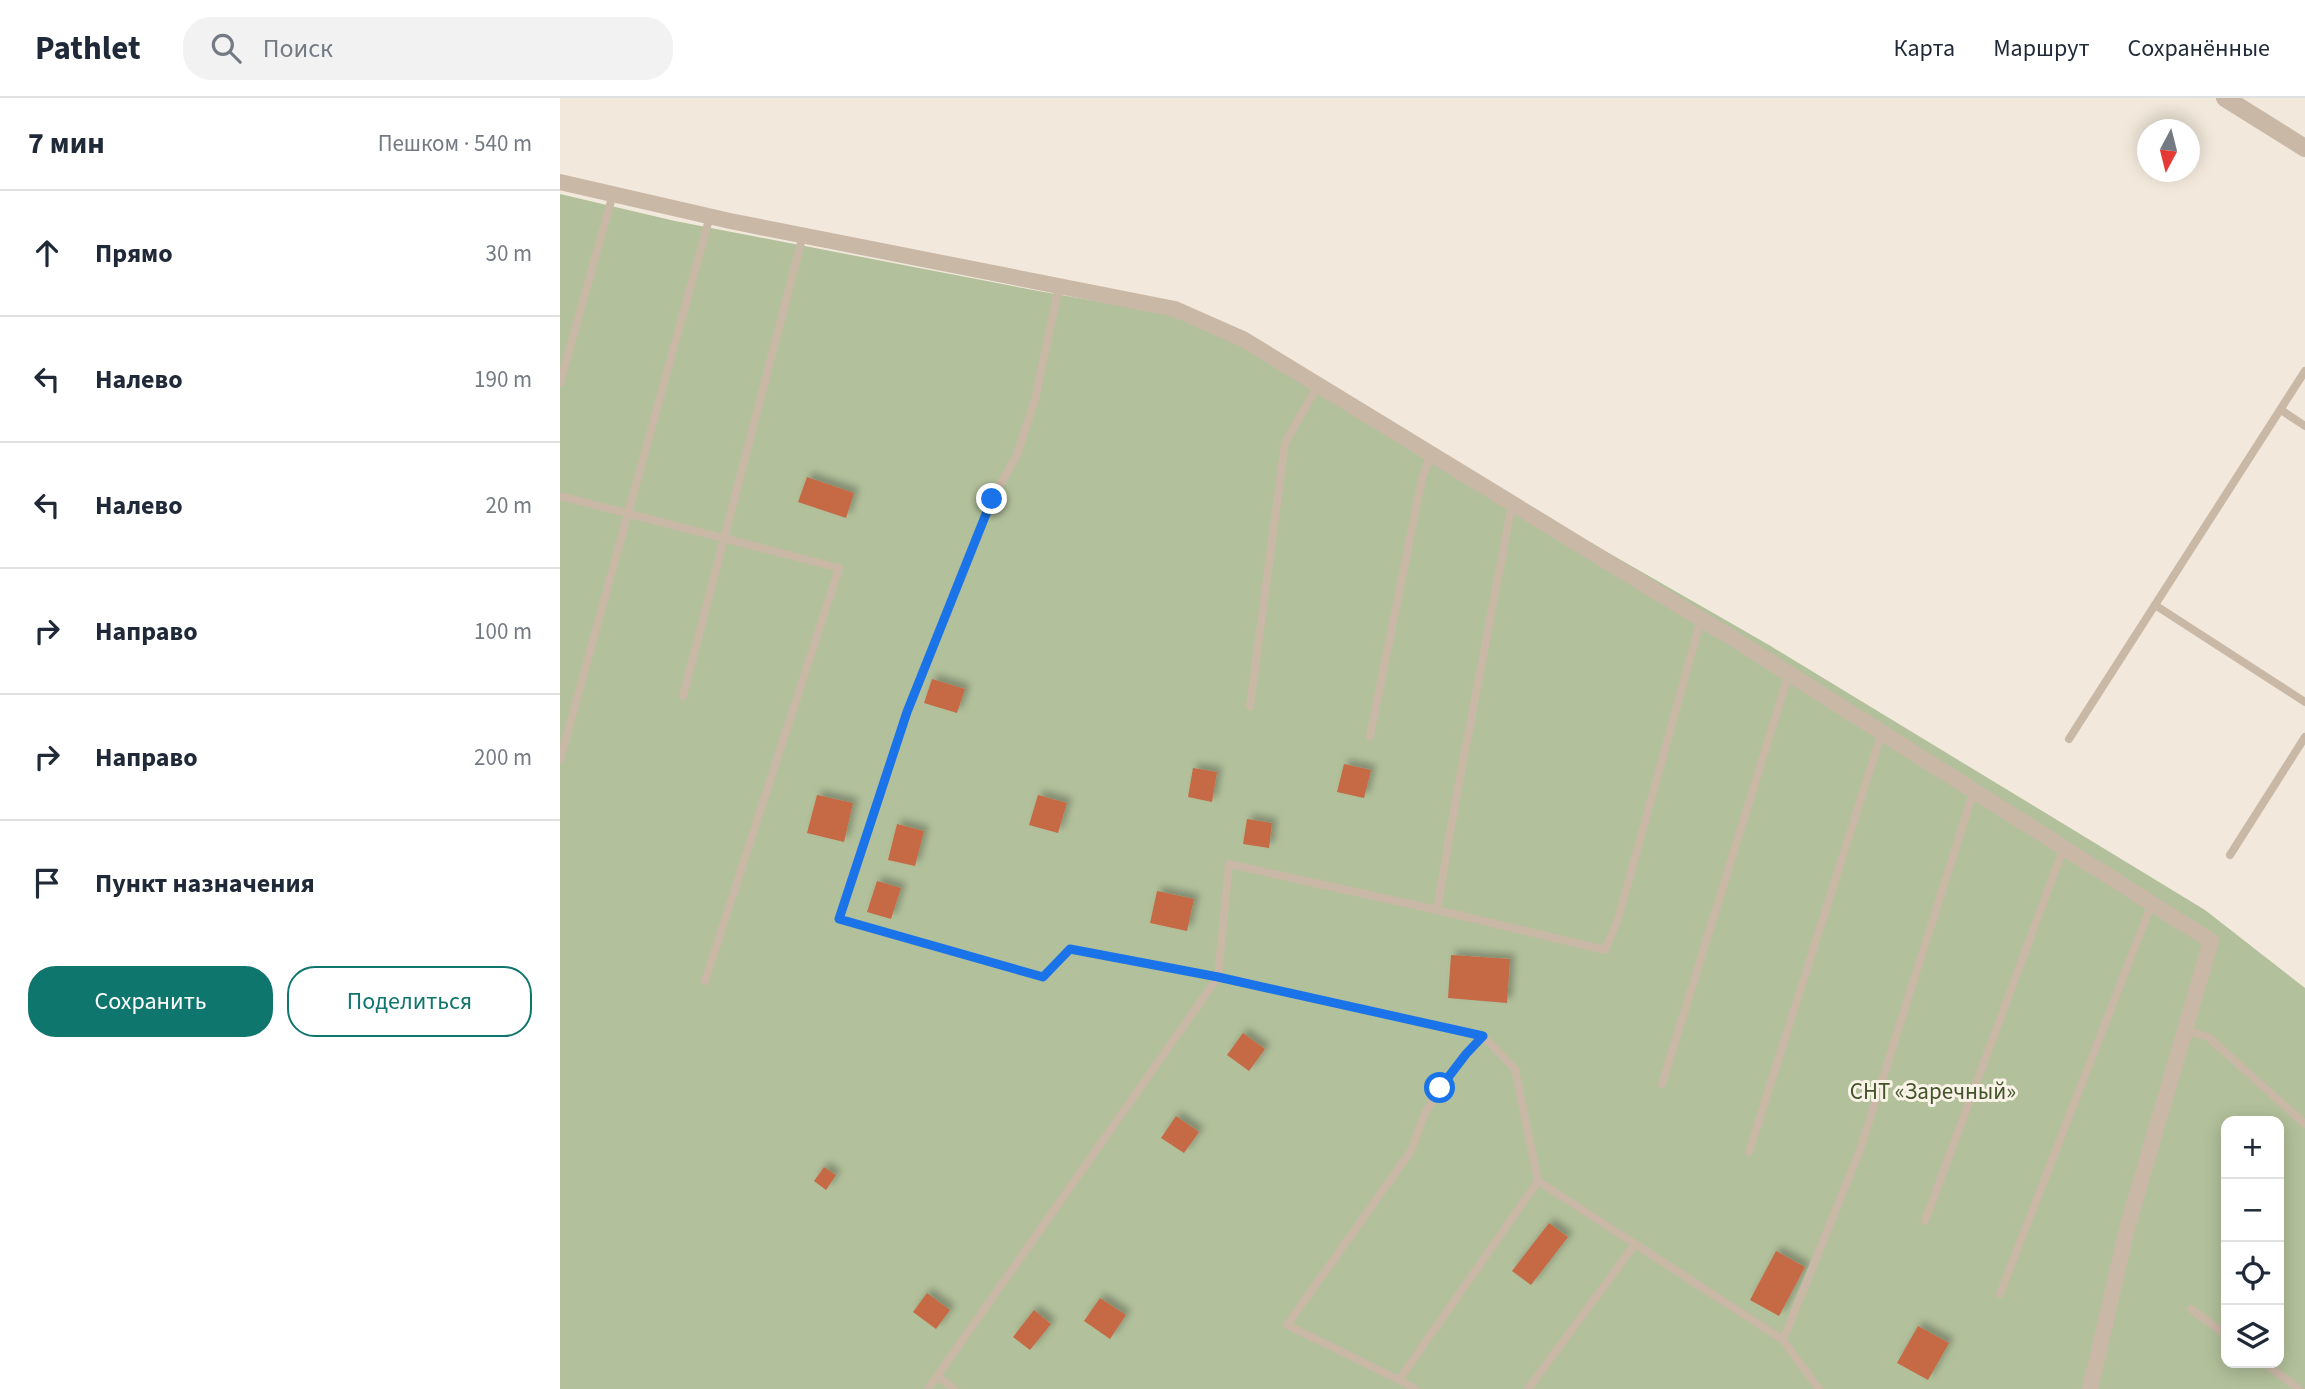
<!DOCTYPE html>
<html lang="ru">
<head>
<meta charset="utf-8">
<style>
  :root { --surface:#fff; --page:#f2f2f3; --text:#1f2937; --muted:#747a83; --line:#e0e1e3; --accent:#0f766e }
  body { margin:0; font-family:"Source Sans 3",sans-serif; background:var(--page); color:var(--text) }
  .controls { position:absolute; right:21px; bottom:21px; display:grid; overflow:hidden; border-radius:14px; box-shadow:0 4px 18px #0003 }
  .controls button { width:63px; height:63px; display:grid; place-items:center; padding:0; border:0; border-bottom:2px solid var(--line); background:var(--surface); color:var(--text); font:35px sans-serif }
  .compass { position:absolute; left:1577px; top:21px; width:63px; height:63px; border-radius:50%; background:var(--surface); box-shadow:0 4px 18px #0003; rotate:187deg }
  .stop { position:absolute; width:21px; height:21px; margin:-16px; border:5px solid #1a73e8; border-radius:50%; background:#fff }
  .stop.end { background:#1a73e8; border-color:#fff; box-shadow:0 2px 7px #0008 }
  .list { margin:0; padding:0; list-style:none }
  h2 { display:flex; justify-content:space-between; align-items:center; height:91px; margin:0; padding:0 28px; font-size:30px }
  h2 small { font-size:23px; font-weight:400; color:var(--muted) }
  .list li { display:grid; grid-template-columns:46px 1fr auto; gap:21px; align-items:center; box-sizing:border-box; height:126px; padding:0 28px; border-top:2px solid var(--line) }
  .list b { display:block; font-size:26px; white-space:nowrap }
  .list em { font-size:23px; font-style:normal; color:var(--muted) }
  .actions { display:flex; gap:14px; padding:21px 28px }
  .actions a { flex:1; padding:16px 0; border:2px solid var(--accent); border-radius:28px; text-align:center; font-size:24px; color:var(--accent) }
  .actions .main { background:var(--accent); color:#fff }
  .icon { flex:none; width:38px; height:38px; fill:none; stroke:currentColor; stroke-width:2; stroke-linecap:round; stroke-linejoin:round }
  .map { position:relative; flex:none; width:1745px; height:1291px; overflow:hidden }
  header { display:flex; align-items:center; gap:42px; box-sizing:border-box; height:98px; padding:0 35px; background:var(--surface); border-bottom:2px solid var(--line) }
  header strong { font-size:33px }
  nav { display:flex; gap:38px; margin-inline-start:auto; font-size:24px }
  .search { width:490px; height:63px; background:var(--page); display:flex; align-items:center; gap:18px; box-sizing:border-box; padding:0 24px; border-radius:28px; color:var(--muted); font-size:26px }
  main { display:flex }
  aside { flex:1; background:var(--surface) }
  .map>svg:first-child { display:block }
</style>
</head>
<body>
<header>
<strong>Pathlet</strong>
<div class="search"><svg class="icon" aria-label="search" viewBox="0 0 24 24"><circle cx="10" cy="10" r="6"/><path d="M15 15l6 6"/></svg>Поиск</div>
<nav><a>Карта</a><a>Маршрут</a><a>Сохранённые</a></nav>
</header>
<main>
<aside>
<h2>7 мин<small>Пешком · 540 m</small></h2>
<ul class="list">
<li><svg class="icon" aria-label="ahead" viewBox="0 0 24 24"><path d="M12 20V5M6 11l6-6 6 6"/></svg><div><b>Прямо</b></div><em>30 m</em></li>
<li><svg class="icon" aria-label="left" viewBox="0 0 24 24"><path d="M17 20v-9H6M10 6l-5 5 5 5"/></svg><div><b>Налево</b></div><em>190 m</em></li>
<li><svg class="icon" aria-label="left" viewBox="0 0 24 24"><path d="M17 20v-9H6M10 6l-5 5 5 5"/></svg><div><b>Налево</b></div><em>20 m</em></li>
<li><svg class="icon" aria-label="right" viewBox="0 0 24 24"><path d="M7 20v-9h11M14 6l5 5-5 5"/></svg><div><b>Направо</b></div><em>100 m</em></li>
<li><svg class="icon" aria-label="right" viewBox="0 0 24 24"><path d="M7 20v-9h11M14 6l5 5-5 5"/></svg><div><b>Направо</b></div><em>200 m</em></li>
<li><svg class="icon" aria-label="arrive" viewBox="0 0 24 24"><path d="M6 21V4h12l-3 4 3 4H6"/></svg><div><b>Пункт назначения</b></div></li>
</ul>
<div class="actions"><a class="main">Сохранить</a><a>Поделиться</a></div>
</aside>
<div class="map">
<svg width="1745" height="1291" viewBox="0 0 1745 1291">
  <defs>
    <filter id="shadow"><feDropShadow dx="5" dy="-5" stdDeviation="3.5" flood-color="#0004"/></filter>
  </defs>
  <rect width="100%" height="100%" fill="#f2e8db"/>
  <path fill="#b2c09b" fill-rule="evenodd" d="M0,96L115,123L473,192L643,222L1209,547L1645,812L1745,890V1291H0ZM1666,1023H1719V1265H1666Z"/>
  <g fill="#c56a45" filter="url(#shadow)">
    <polygon points="247,379 294,395 286,420 238,404"/>
    <polygon points="372,581 405,591 397,615 364,605"/>
    <polygon points="784,666 811,672 804,700 777,694"/>
    <polygon points="633,670 657,674 652,704 628,699"/>
    <polygon points="257,697 293,705 284,744 247,735"/>
    <polygon points="478,697 507,705 498,735 469,727"/>
    <polygon points="687,721 712,725 709,750 683,746"/>
    <polygon points="337,726 364,733 355,768 328,762"/>
    <polygon points="317,783 341,790 331,821 307,814"/>
    <polygon points="597,793 634,801 627,833 590,825"/>
    <polygon points="891,857 950,861 947,905 888,900"/>
    <polygon points="683,935 705,951 689,973 667,957"/>
    <polygon points="616,1018 639,1034 624,1055 601,1040"/>
    <polygon points="264,1069 276,1077 266,1092 254,1083"/>
    <polygon points="989,1125 1008,1139 971,1187 952,1173"/>
    <polygon points="1216,1153 1245,1169 1219,1218 1190,1202"/>
    <polygon points="367,1195 390,1212 376,1231 353,1214"/>
    <polygon points="540,1200 566,1217 550,1241 524,1223"/>
    <polygon points="474,1212 491,1226 470,1252 453,1239"/>
    <polygon points="1358,1228 1389,1245 1368,1282 1337,1265"/>
  </g>
  <g fill="none" stroke-linecap="round" stroke-linejoin="round">
    <g stroke="#cab8a7" stroke-width="8">
      <polyline points="499,188 475,301 457,357 432,401 347,614 279,821 483,879 510,851 658,879 923,938 906,956 880,990 864,1017 851,1053 727,1227 839,1282 978,1083 1223,1242 1259,1291"/>
      <polyline points="0,285 53,96"/>
      <polyline points="1721,312 1745,328"/>
      <polyline points="0,398 279,470 145,883"/>
      <polyline points="1595,507 1745,604"/>
      <polyline points="123,598 243,137"/>
      <polyline points="690,608 725,345 758,287"/>
      <polyline points="810,638 862,381 871,356"/>
      <polyline points="1509,641 1745,273"/>
      <polyline points="0,662 150,118"/>
      <polyline points="1670,757 1745,639"/>
      <polyline points="877,812 1045,852 1058,821 1141,521"/>
      <polyline points="1625,932 1648,939 1745,1026"/>
      <polyline points="923,938 955,971 978,1083"/>
      <polyline points="1102,986 1229,575"/>
      <polyline points="1189,1054 1322,634"/>
      <polyline points="1365,1123 1504,749"/>
      <polyline points="1440,1196 1592,805"/>
      <polyline points="1631,1211 1666,1237"/>
      <polyline points="1223,1242 1300,1052 1414,692"/>
      <polyline points="1704,1265 1739,1291"/>
      <polyline points="377,1278 394,1291"/>
      <polyline points="839,1282 855,1291"/>
      <polyline points="368,1291 658,879 669,766 877,812 895,706 952,406"/>
      <polyline points="968,1291 1075,1146"/>
    </g>
    <polyline stroke="#cab8a7" stroke-width="16" points="0,84 170,123 615,211 683,241 1182,546 1651,843 1568,1127 1530,1291"/>
    <polyline stroke="#cab8a7" stroke-width="18" points="1665,0 1745,50"/>
  </g>
  <g fill="none" stroke-linecap="round" stroke-linejoin="round">
    <polyline stroke="#1a73e8" stroke-width="9" points="432,401 347,614 279,821 483,879 510,851 658,879 923,938 906,956 880,990"/>
  </g>
  <g text-anchor="middle" dominant-baseline="central" stroke-width="6" stroke-linejoin="round" paint-order="stroke">
    <g font-size="23" fill="#43542b" stroke="#f9f2e7">
      <text x="1373" y="993">СНТ «Заречный»</text>
    </g>
  </g>
</svg>
<div class="controls">
<button>+</button>
<button>−</button>
<button><svg class="icon" aria-label="locate" viewBox="0 0 24 24"><circle cx="12" cy="12" r="6"/><path d="M12 2v4M12 18v4M2 12h4M18 12h4"/></svg></button>
<button><svg class="icon" aria-label="layers" viewBox="0 0 24 24"><path d="M12 4l9 5-9 5-9-5zM3 14l9 5 9-5"/></svg></button>
</div>
<svg class="compass" viewBox="-18 -18 36 36"><path d="M0-13l5 13h-10z" fill="#e53935"/><path d="M0 13l5-13h-10z" fill="#747a83"/></svg>
<div class="stop" style="left:880px;top:990px"></div>
<div class="stop end" style="left:432px;top:401px"></div>
</div>
</main>
</body>
</html>
